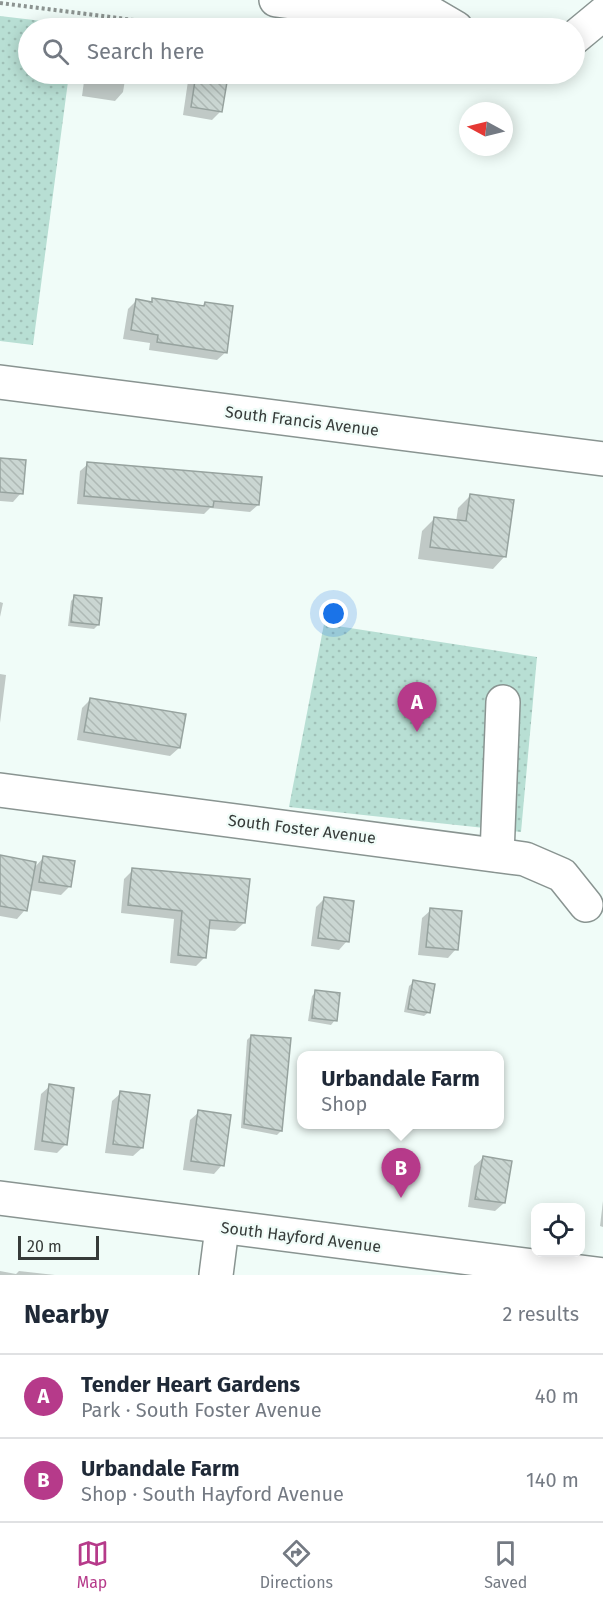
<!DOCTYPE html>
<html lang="en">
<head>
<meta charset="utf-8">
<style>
  :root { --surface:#fff; --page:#f6f6f7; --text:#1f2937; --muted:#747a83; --line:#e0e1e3; --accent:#b63a8a }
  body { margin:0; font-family:"Fira Sans",sans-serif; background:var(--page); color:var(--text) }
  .controls { position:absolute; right:18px; bottom:18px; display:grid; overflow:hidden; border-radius:12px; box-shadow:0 3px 15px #0003 }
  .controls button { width:54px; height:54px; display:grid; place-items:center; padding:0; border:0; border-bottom:2px solid var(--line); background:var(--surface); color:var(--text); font:30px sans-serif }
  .compass { position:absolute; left:459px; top:102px; width:54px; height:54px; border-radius:50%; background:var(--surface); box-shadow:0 3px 15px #0003; rotate:277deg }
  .scale { position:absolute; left:18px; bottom:15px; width:81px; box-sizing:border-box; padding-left:6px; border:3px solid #363b39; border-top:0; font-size:16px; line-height:21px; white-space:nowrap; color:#363b39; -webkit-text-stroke:4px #f0fcf8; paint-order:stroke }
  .you { position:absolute; left:334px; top:614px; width:21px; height:21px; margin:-15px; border:4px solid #fff; border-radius:50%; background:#1a73e8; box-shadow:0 0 0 9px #1a73e833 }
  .badge { display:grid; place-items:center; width:39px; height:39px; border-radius:50%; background:var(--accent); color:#fff; font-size:20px; font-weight:700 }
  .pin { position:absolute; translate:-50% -50px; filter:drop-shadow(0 2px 3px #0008) }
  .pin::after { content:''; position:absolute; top:32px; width:21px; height:18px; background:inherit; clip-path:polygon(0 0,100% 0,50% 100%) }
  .popup { position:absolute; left:297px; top:1051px; width:207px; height:78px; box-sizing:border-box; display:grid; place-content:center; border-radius:12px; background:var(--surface); filter:drop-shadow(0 2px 4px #0005); font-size:20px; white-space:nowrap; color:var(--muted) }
  .popup b { font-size:22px; color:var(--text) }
  .popup::after { content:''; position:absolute; left:50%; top:100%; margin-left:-12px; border:12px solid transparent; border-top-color:var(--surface) }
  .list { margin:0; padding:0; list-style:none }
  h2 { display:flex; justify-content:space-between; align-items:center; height:78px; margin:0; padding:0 24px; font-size:26px }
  h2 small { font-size:20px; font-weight:400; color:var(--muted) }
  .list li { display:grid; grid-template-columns:39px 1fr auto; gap:18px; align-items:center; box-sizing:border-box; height:84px; padding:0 24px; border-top:2px solid var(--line) }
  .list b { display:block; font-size:22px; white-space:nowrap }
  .list p { margin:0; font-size:20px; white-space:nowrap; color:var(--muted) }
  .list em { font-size:20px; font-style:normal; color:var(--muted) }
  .icon { flex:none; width:33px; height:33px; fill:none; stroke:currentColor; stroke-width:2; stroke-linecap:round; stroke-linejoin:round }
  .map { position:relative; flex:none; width:603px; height:1275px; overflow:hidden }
  .search { position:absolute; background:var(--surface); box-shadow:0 3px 15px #0003; left:18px; right:18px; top:18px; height:66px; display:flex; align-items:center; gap:15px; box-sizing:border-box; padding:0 21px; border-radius:33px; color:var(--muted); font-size:22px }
  .sheet { height:246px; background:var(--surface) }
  nav { display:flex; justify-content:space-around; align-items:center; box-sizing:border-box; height:84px; border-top:2px solid var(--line); background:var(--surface); font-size:16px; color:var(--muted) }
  nav a { display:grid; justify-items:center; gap:3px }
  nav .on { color:var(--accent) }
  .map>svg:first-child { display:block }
</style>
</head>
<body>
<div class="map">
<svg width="603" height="1275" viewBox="0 0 603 1275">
  <defs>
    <pattern id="garden-dots" width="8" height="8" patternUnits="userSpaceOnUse" patternTransform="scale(1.5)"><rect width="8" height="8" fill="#b8dfd4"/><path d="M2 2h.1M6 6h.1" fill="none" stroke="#9fc0b7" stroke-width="1.8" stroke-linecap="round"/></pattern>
    <pattern id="building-back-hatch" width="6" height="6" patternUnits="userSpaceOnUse" patternTransform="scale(1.5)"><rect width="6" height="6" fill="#cad6d2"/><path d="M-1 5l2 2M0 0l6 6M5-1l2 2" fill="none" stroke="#aeb9b5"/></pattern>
  </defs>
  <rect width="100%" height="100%" fill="#f0fcf8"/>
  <g fill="url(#garden-dots)">
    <polygon points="0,16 76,25 76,28 28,28 28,74 69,74 33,345 0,341"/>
    <polygon points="324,624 537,657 521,832 289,807"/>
  </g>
  <g fill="#0003">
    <polygon points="85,74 126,74 123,92 115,101 82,96"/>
    <polygon points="196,74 226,77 221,111 212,120 183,115 188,81"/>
    <polygon points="153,300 202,307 205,304 226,352 217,360 149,350 150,343 123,339 128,309 136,301 150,303"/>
    <polygon points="0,459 21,493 13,502 0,501"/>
    <polygon points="88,464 258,505 250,512 210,508 204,514 77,504 80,471"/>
    <polygon points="470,496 505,556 493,569 418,559 422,531 434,519 456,522 458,508"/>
    <polygon points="75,597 98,625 94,629 68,626 71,601"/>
    <polygon points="0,602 3,603 0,617"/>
    <polygon points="0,674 6,675 0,723"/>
    <polygon points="90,700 179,748 170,756 77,740 82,708"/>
    <polygon points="0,855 34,868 44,857 69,887 61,895 29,890 25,910 17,919 0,916"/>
    <polygon points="133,870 244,923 235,931 208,929 205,957 196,966 170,963 174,919 121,913 124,879"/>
    <polygon points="324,899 347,941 339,950 311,946 316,907"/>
    <polygon points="431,910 456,949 448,958 418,955 422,918"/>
    <polygon points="414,982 429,1012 424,1016 404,1012 409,986"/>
    <polygon points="316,992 335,1020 331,1025 308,1021 312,996"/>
    <polygon points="251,1036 281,1131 277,1135 241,1128 247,1040"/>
    <polygon points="50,1086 66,1144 57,1153 34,1150 41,1094"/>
    <polygon points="121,1093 142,1148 133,1156 105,1153 112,1101"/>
    <polygon points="199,1112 222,1165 214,1174 183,1170 190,1120"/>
    <polygon points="483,1158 504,1203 495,1211 468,1207 474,1166"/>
    <polygon points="603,1201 603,1227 600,1226"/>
    <polygon points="0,1271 16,1274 19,1271 55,1275 0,1275"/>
  </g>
  <g fill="url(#building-back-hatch)" stroke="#97a39f" stroke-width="1.5">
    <polygon points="196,74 228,76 222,112 191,107"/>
    <polygon points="152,298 204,306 205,302 233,306 227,353 157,342 158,335 131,330 136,299 152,302"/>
    <polygon points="0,458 26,460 23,494 0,492"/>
    <polygon points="87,462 262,477 259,505 214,501 213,507 84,496"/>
    <polygon points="470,494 514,500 506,557 430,547 434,517 466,521"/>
    <polygon points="74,595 102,598 99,625 71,622"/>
    <polygon points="90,698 186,714 180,748 84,732"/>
    <polygon points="0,855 36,862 27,911 0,906"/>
    <polygon points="43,856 75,861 71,887 39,882"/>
    <polygon points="132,868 250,879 245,923 210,920 206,958 178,955 182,911 128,905"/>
    <polygon points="324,897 354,901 349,942 318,938"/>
    <polygon points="430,908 462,911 458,950 426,947"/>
    <polygon points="413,980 435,984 430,1013 408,1009"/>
    <polygon points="315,990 340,993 337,1021 312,1018"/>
    <polygon points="251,1035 291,1038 282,1131 244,1124"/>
    <polygon points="49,1084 74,1088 67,1145 42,1141"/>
    <polygon points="120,1091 150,1095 143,1148 113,1144"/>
    <polygon points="198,1110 231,1115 224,1166 191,1161"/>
    <polygon points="483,1156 512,1161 505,1203 475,1199"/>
  </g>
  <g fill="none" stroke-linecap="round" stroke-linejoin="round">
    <defs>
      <g id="minor">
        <polyline points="276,0 346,9 361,3"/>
        <polyline points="361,3 432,14 456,28"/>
        <polyline points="574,38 603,14"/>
        <polyline points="0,382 603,459"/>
        <polyline points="0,790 525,859 562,875 586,905"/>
        <polyline points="497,855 503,702"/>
        <polyline points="0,1198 603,1275"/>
        <polyline points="216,1275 222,1228"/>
      </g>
    </defs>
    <use href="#minor" stroke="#899491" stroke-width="36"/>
    <polyline stroke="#8c9491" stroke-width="4" stroke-dasharray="3 3" stroke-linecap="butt" points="0,3 197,28"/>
    <use href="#minor" stroke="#fff" stroke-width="33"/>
  </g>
  <g text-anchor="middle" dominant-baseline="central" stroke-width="4.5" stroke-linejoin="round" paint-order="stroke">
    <g font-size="16" fill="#363b39" stroke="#f0fcf8">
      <text transform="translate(302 421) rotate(7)">South Francis Avenue</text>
      <text transform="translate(302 829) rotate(7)">South Foster Avenue</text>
      <text transform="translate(301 1237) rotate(7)">South Hayford Avenue</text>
    </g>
  </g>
</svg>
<div class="controls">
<button><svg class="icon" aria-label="locate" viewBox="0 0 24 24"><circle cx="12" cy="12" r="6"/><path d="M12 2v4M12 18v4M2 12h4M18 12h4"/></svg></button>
</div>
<svg class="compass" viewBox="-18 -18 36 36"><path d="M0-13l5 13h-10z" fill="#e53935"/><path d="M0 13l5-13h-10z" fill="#747a83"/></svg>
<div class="scale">20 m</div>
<div class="you"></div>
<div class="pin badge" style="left:417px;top:732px">A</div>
<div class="pin badge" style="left:401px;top:1198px">B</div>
<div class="popup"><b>Urbandale Farm</b>Shop</div>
<div class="search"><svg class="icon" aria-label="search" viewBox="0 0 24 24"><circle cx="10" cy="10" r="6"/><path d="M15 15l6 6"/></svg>Search here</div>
</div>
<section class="sheet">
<h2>Nearby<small>2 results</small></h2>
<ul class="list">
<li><span class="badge">A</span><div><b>Tender Heart Gardens</b><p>Park · South Foster Avenue</p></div><em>40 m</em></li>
<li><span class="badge">B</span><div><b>Urbandale Farm</b><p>Shop · South Hayford Avenue</p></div><em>140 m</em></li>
</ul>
</section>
<nav>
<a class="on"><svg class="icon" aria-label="map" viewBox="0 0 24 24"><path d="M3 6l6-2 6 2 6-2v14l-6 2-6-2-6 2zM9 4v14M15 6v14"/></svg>Map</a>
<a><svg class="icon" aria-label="directions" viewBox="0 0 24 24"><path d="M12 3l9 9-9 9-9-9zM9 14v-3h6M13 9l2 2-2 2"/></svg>Directions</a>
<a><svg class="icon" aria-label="saved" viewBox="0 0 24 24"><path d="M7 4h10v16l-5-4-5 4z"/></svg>Saved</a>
</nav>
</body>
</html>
